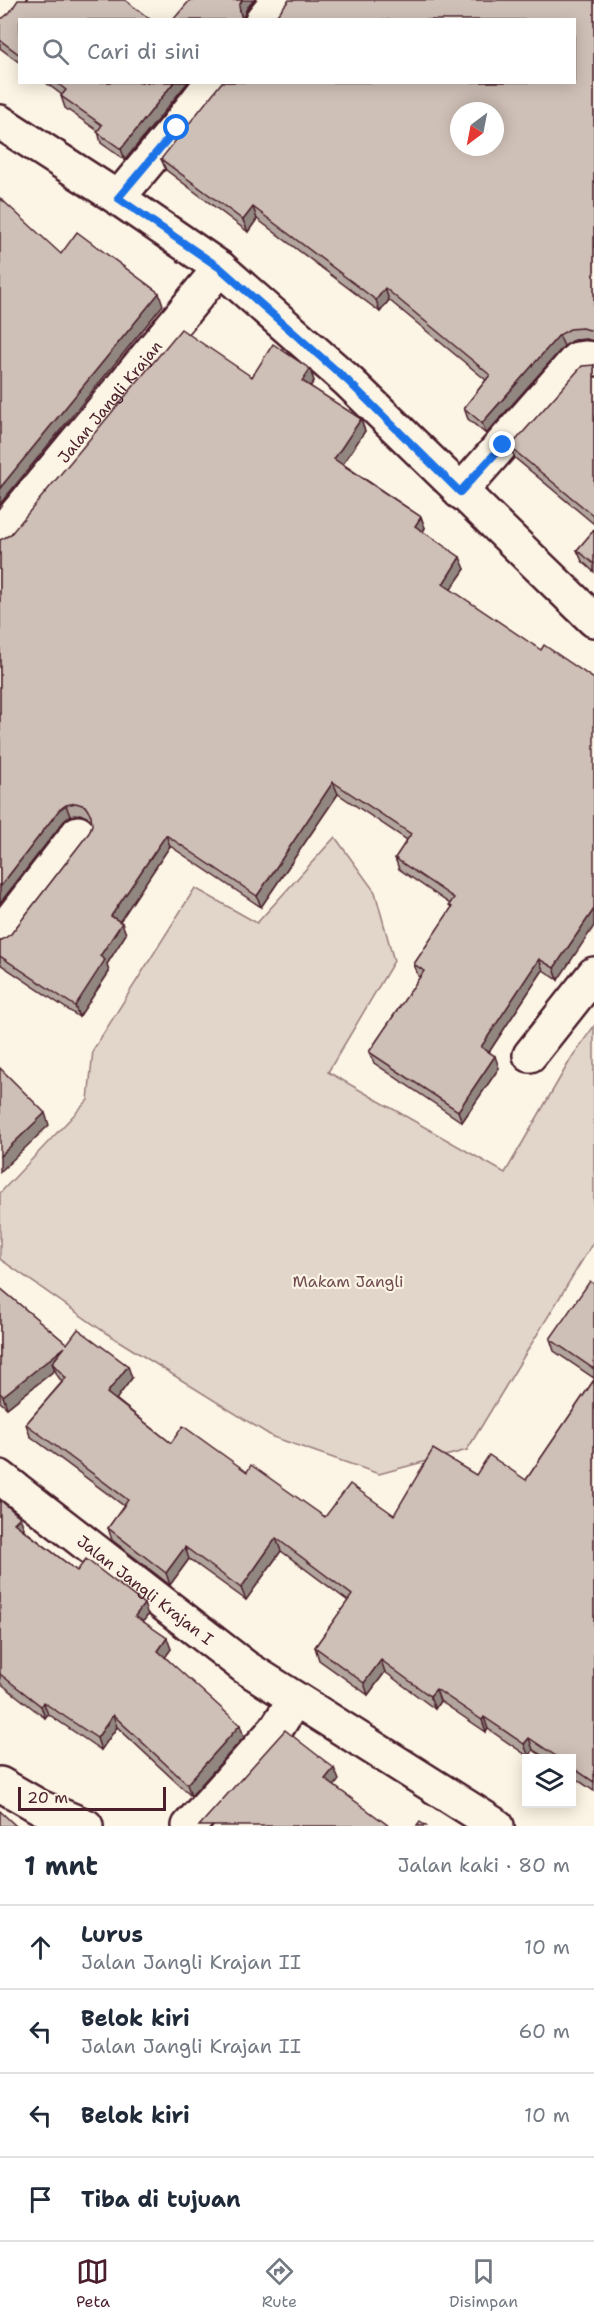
<!DOCTYPE html>
<html lang="id">
<head>
<meta charset="utf-8">
<style>
  :root { --surface:#fff; --page:#f2f2f3; --text:#1f2937; --muted:#747a83; --line:#e0e1e3; --accent:#4a1f2b }
  body { margin:0; font-family:"Shantell Sans",sans-serif; background:var(--page); color:var(--text) }
  .controls { position:absolute; right:18px; bottom:18px; display:grid; overflow:hidden; border-radius:0px; box-shadow:0 3px 15px #0003 }
  .controls button { width:54px; height:54px; display:grid; place-items:center; padding:0; border:0; border-bottom:2px solid var(--line); background:var(--surface); color:var(--text); font:30px sans-serif }
  .compass { position:absolute; left:450px; top:102px; width:54px; height:54px; border-radius:50%; background:var(--surface); box-shadow:0 3px 15px #0003; rotate:212deg }
  .scale { position:absolute; left:18px; bottom:15px; width:148px; box-sizing:border-box; padding-left:6px; border:3px solid #4a1f2b; border-top:0; font-size:16px; line-height:21px; white-space:nowrap; color:#4a1f2b; -webkit-text-stroke:4px #fcf5e5; paint-order:stroke }
  .stop { position:absolute; width:18px; height:18px; margin:-14px; border:4px solid #1a73e8; border-radius:50%; background:#fff }
  .stop.end { background:#1a73e8; border-color:#fff; box-shadow:0 2px 6px #0008 }
  .list { margin:0; padding:0; list-style:none }
  h2 { display:flex; justify-content:space-between; align-items:center; height:78px; margin:0; padding:0 24px; font-size:26px }
  h2 small { font-size:20px; font-weight:400; color:var(--muted) }
  .list li { display:grid; grid-template-columns:39px 1fr auto; gap:18px; align-items:center; box-sizing:border-box; height:84px; padding:0 24px; border-top:2px solid var(--line) }
  .list b { display:block; font-size:22px; white-space:nowrap }
  .list p { margin:0; font-size:20px; white-space:nowrap; color:var(--muted) }
  .list em { font-size:20px; font-style:normal; color:var(--muted) }
  .icon { flex:none; width:33px; height:33px; fill:none; stroke:currentColor; stroke-width:2; stroke-linecap:round; stroke-linejoin:round }
  .map { position:relative; flex:none; width:594px; height:1826px; overflow:hidden }
  .search { position:absolute; background:var(--surface); box-shadow:0 3px 15px #0003; left:18px; right:18px; top:18px; height:66px; display:flex; align-items:center; gap:15px; box-sizing:border-box; padding:0 21px; border-radius:0px; color:var(--muted); font-size:22px }
  .sheet { height:414px; background:var(--surface) }
  nav { display:flex; justify-content:space-around; align-items:center; box-sizing:border-box; height:84px; border-top:2px solid var(--line); background:var(--surface); font-size:16px; color:var(--muted) }
  nav a { display:grid; justify-items:center; gap:3px }
  nav .on { color:var(--accent) }
  .map>svg:first-child { display:block }
</style>
</head>
<body>
<div class="map">
<svg width="594" height="1826" viewBox="0 0 594 1826">
  <rect width="100%" height="100%" fill="#fcf5e5"/>
  <filter id="ink" filterUnits="userSpaceOnUse"><feTurbulence type="fractalNoise" baseFrequency=".0167" numOctaves="2"/><feDisplacementMap in="SourceGraphic" scale="12" xChannelSelector="R" yChannelSelector="G"/><feConvolveMatrix kernelMatrix="1 2 1 2 8 2 1 2 1" color-interpolation-filters="sRGB"/></filter>
  <g filter="url(#ink)">
    <polygon fill="#e2d5ca" stroke="#967a7a" stroke-width="1.5" points="335,837 375,892 394,961 328,1072 505,1173 572,1057 594,1026 594,1241 467,1450 379,1474 273,1437 106,1333 0,1259 0,1193 88,1100 93,1050 195,888 257,923"/>
    <g fill="none" stroke-linecap="round" stroke-linejoin="round">
      <defs>
        <g id="minor">
          <polyline points="0,12 9,0"/>
          <polyline points="262,20 278,0"/>
          <polyline points="0,122 118,198 220,268 348,381 594,620"/>
          <polyline points="118,198 177,127 212,82"/>
          <polyline points="460,492 577,359 584,358 594,359"/>
          <path id="s1" d="M0,534L220,268"/>
          <polyline points="0,934 78,833"/>
          <polyline points="530,1055 594,974"/>
          <path id="s2" d="M0,1477L245,1667L497,1826"/>
          <polyline points="0,1784 40,1807 86,1826"/>
          <polyline points="189,1826 276,1729 295,1699"/>
        </g>
      </defs>
      <use href="#minor" stroke="#4a1f2b" stroke-width="38"/>
      <use href="#minor" stroke="#fcf5e5" stroke-width="33"/>
    </g>
    <g fill="#b2a59d" stroke="#4a1f2b" stroke-width="1.5">
      <polygon points="594,0 594,341 586,339 574,340 564,346 486,434 468,419 464,408 486,380 389,300 380,312 257,219 248,232 166,170 161,159"/>
      <polygon points="0,18 20,20 20,63 0,48"/>
      <polygon points="45,82 188,82 125,160 101,143 98,131 65,108 61,96 62,95"/>
      <polygon points="594,365 594,524 515,458 510,447"/>
      <polygon points="310,369 314,381 310,386 365,431 343,464 421,517 425,528 423,532 465,569 451,589 558,980 543,970 489,1052 499,1068 462,1122 374,1063 369,1052 420,977 418,976 414,964 451,909 450,904 399,869 395,858 407,840 338,794 261,907 170,846 120,921 126,934 107,964 109,972 79,1017 0,964 0,940 2,940 11,934 89,833 92,825 92,822 89,818 80,814 70,816 64,821 0,903 0,540 2,540 252,377"/>
      <polygon points="594,530 594,572 582,561 577,550"/>
      <polygon points="594,1284 594,1378 554,1351 550,1339"/>
      <polygon points="0,1288 67,1344 132,1378 116,1399 171,1443 247,1472 325,1517 394,1515 476,1475 526,1480 594,1380 594,1791 572,1776 572,1758 546,1758 533,1750 529,1757 488,1729 486,1732 440,1701 435,1709 385,1672 368,1695 319,1660 315,1647 348,1601 281,1551 246,1600 189,1559 170,1585 112,1540 108,1528 124,1506 30,1436 26,1424 62,1382 57,1375 55,1370 7,1408 0,1402"/>
      <polygon points="0,1500 24,1528 23,1529 77,1571 148,1615 143,1621 171,1649 165,1657 244,1737 191,1796 117,1727 101,1750 48,1714 45,1718 0,1683"/>
    </g>
    <g fill="#918680" stroke="#4a1f2b" stroke-width="1.5">
      <polygon points="242,0 254,0 247,8 243,18 244,20 241,16 239,6"/>
      <polygon points="174,82 188,82 125,160 121,149"/>
      <polygon points="253,207 257,219 248,232 243,220"/>
      <polygon points="385,288 389,300 380,312 376,300"/>
      <polygon points="159,293 163,305 0,504 0,488"/>
      <polygon points="559,335 564,346 486,434 482,423"/>
      <polygon points="310,369 314,381 306,392 302,381"/>
      <polygon points="361,419 365,431 339,470 334,459"/>
      <polygon points="421,517 425,528 419,537 415,526"/>
      <polygon points="460,557 465,569 447,595 443,584"/>
      <polygon points="333,782 338,794 261,907 257,896"/>
      <polygon points="66,805 70,816 64,821 0,903 0,887 59,810"/>
      <polygon points="166,835 170,846 116,927 111,916"/>
      <polygon points="594,909 594,926 558,980 554,968"/>
      <polygon points="122,923 126,934 107,964 109,972 79,1017 75,1006 100,956"/>
      <polygon points="539,959 543,970 485,1058 481,1047"/>
      <polygon points="495,1056 499,1068 462,1122 458,1111"/>
      <polygon points="45,1113 49,1125 0,1172 0,1156"/>
      <polygon points="65,1347 52,1363 55,1370 7,1408 3,1396"/>
      <polygon points="128,1366 132,1378 112,1405 107,1393"/>
      <polygon points="20,1517 24,1528 19,1534 14,1523"/>
      <polygon points="276,1538 281,1551 246,1600 241,1588"/>
      <polygon points="185,1547 189,1559 170,1585 166,1573"/>
      <polygon points="144,1604 148,1615 139,1627 135,1616"/>
      <polygon points="167,1638 171,1649 162,1662 158,1651"/>
      <polygon points="381,1660 385,1672 368,1695 364,1683"/>
      <polygon points="436,1689 440,1701 435,1709 430,1696"/>
      <polygon points="43,1702 48,1714 45,1718 41,1706"/>
      <polygon points="113,1715 117,1727 101,1750 97,1738"/>
      <polygon points="484,1717 488,1729 486,1732 482,1720"/>
      <polygon points="240,1725 244,1737 191,1796 187,1784"/>
      <polygon points="529,1738 533,1750 529,1757 524,1744"/>
      <polygon points="334,1768 339,1780 330,1792 325,1779"/>
    </g>
    <g fill="#cfc0b7" stroke="#4a1f2b" stroke-width="1.5" fill-rule="evenodd">
      <polygon points="18,0 125,0 151,20 20,20 20,55 0,40 0,18 3,18 10,12"/>
      <polygon points="190,0 242,0 239,6 241,16 243,20 173,20"/>
      <path d="M289,0H594V331L582,328L570,329L559,335L482,423L464,408L490,375L385,288L376,300L253,207L243,220L161,159L222,82H574V20H273ZM459,111H495V147H459Z"/>
      <polygon points="56,82 174,82 121,149 97,132 102,125 61,96 66,90"/>
      <polygon points="0,198 61,254 77,232 159,293 0,488"/>
      <polygon points="181,329 252,377 273,344 310,369 302,381 361,419 334,459 421,517 415,526 460,557 443,584 541,650 544,645 594,679 594,909 554,968 539,959 481,1047 495,1056 458,1111 369,1052 424,971 414,964 452,907 449,905 454,898 395,858 411,834 333,782 257,896 166,835 111,916 122,923 100,956 105,960 75,1006 0,956 0,940 2,940 11,934 89,833 92,825 91,815 85,806 76,803 66,805 59,810 0,887 0,540 10,535"/>
      <polygon points="594,365 594,516 510,447 582,366"/>
      <polygon points="594,530 594,564 577,550"/>
      <polygon points="0,1068 45,1113 0,1156"/>
      <polygon points="590,1281 594,1284 594,1369 550,1339"/>
      <polygon points="0,1288 67,1344 78,1329 128,1366 107,1393 171,1443 183,1426 247,1472 251,1465 325,1517 350,1484 394,1515 433,1449 476,1475 489,1455 526,1480 594,1380 594,1782 572,1767 572,1758 559,1758 529,1738 524,1744 484,1717 482,1720 436,1689 430,1696 381,1660 364,1683 315,1647 352,1595 276,1538 241,1588 185,1547 166,1573 108,1528 128,1500 26,1424 66,1378 52,1363 65,1347 3,1396 0,1393"/>
      <polygon points="0,1500 20,1517 14,1523 77,1571 86,1559 144,1604 135,1616 167,1638 158,1651 240,1725 187,1784 113,1715 97,1738 43,1702 41,1706 0,1674"/>
      <polygon points="285,1730 334,1768 325,1779 389,1826 199,1826"/>
      <polygon points="0,1811 16,1826 0,1826"/>
      <polygon points="420,1822 426,1826 417,1826"/>
    </g>
  </g>
  <g fill="none" stroke-linecap="round" stroke-linejoin="round" filter="url(#ink)">
    <polyline stroke="#1a73e8" stroke-width="8" points="177,128 118,198 220,268 348,381 460,492 503,445"/>
  </g>
  <g text-anchor="middle" dominant-baseline="central" stroke-width="4.5" stroke-linejoin="round" paint-order="stroke">
    <g font-size="16" fill="#4a1f2b" stroke="#fcf5e5">
      <text stroke="none"><textPath href="#s1" startOffset="172">Jalan Jangli Krajan</textPath></text>
      <text stroke="none"><textPath href="#s2" startOffset="184">Jalan Jangli Krajan I</textPath></text>
    </g>
    <g font-size="16" fill="#704c53" stroke="#fcf5e5">
      <text x="348" y="1281">Makam Jangli</text>
    </g>
  </g>
</svg>
<div class="controls">
<button><svg class="icon" aria-label="layers" viewBox="0 0 24 24"><path d="M12 4l9 5-9 5-9-5zM3 14l9 5 9-5"/></svg></button>
</div>
<svg class="compass" viewBox="-18 -18 36 36"><path d="M0-13l5 13h-10z" fill="#e53935"/><path d="M0 13l5-13h-10z" fill="#747a83"/></svg>
<div class="scale">20 m</div>
<div class="stop" style="left:177px;top:128px"></div>
<div class="stop end" style="left:503px;top:445px"></div>
<div class="search"><svg class="icon" aria-label="search" viewBox="0 0 24 24"><circle cx="10" cy="10" r="6"/><path d="M15 15l6 6"/></svg>Cari di sini</div>
</div>
<section class="sheet">
<h2>1 mnt<small>Jalan kaki · 80 m</small></h2>
<ul class="list">
<li><svg class="icon" aria-label="ahead" viewBox="0 0 24 24"><path d="M12 20V5M6 11l6-6 6 6"/></svg><div><b>Lurus</b><p>Jalan Jangli Krajan II</p></div><em>10 m</em></li>
<li><svg class="icon" aria-label="left" viewBox="0 0 24 24"><path d="M17 20v-9H6M10 6l-5 5 5 5"/></svg><div><b>Belok kiri</b><p>Jalan Jangli Krajan II</p></div><em>60 m</em></li>
<li><svg class="icon" aria-label="left" viewBox="0 0 24 24"><path d="M17 20v-9H6M10 6l-5 5 5 5"/></svg><div><b>Belok kiri</b></div><em>10 m</em></li>
<li><svg class="icon" aria-label="arrive" viewBox="0 0 24 24"><path d="M6 21V4h12l-3 4 3 4H6"/></svg><div><b>Tiba di tujuan</b></div></li>
</ul>
</section>
<nav>
<a class="on"><svg class="icon" aria-label="map" viewBox="0 0 24 24"><path d="M3 6l6-2 6 2 6-2v14l-6 2-6-2-6 2zM9 4v14M15 6v14"/></svg>Peta</a>
<a><svg class="icon" aria-label="directions" viewBox="0 0 24 24"><path d="M12 3l9 9-9 9-9-9zM9 14v-3h6M13 9l2 2-2 2"/></svg>Rute</a>
<a><svg class="icon" aria-label="saved" viewBox="0 0 24 24"><path d="M7 4h10v16l-5-4-5 4z"/></svg>Disimpan</a>
</nav>
</body>
</html>
